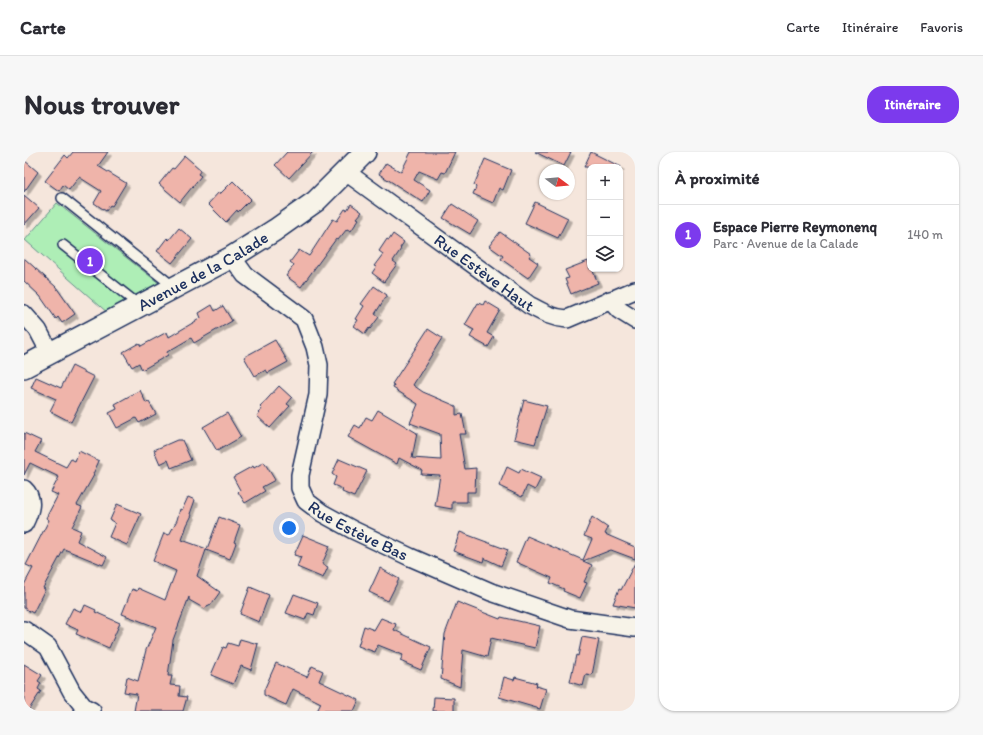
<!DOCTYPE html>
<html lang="fr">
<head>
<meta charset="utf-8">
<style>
  :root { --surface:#fff; --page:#f7f7f7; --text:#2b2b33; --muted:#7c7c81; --line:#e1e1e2; --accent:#7c3aed }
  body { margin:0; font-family:Itim,sans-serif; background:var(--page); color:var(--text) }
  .controls { position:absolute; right:12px; top:12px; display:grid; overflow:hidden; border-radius:8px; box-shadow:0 1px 3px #0004 }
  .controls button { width:36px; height:36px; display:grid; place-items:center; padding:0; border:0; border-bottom:1px solid var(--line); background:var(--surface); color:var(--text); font:20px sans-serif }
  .compass { position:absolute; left:515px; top:12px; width:36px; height:36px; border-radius:50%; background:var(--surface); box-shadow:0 1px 3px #0004; rotate:106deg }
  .you { position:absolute; left:265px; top:376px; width:14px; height:14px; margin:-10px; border:3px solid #fff; border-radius:50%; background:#1a73e8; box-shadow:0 0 0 6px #1a73e833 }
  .badge { display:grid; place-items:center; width:26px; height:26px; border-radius:50%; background:var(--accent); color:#fff; font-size:13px; font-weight:700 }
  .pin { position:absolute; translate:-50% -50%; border:2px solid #fff; box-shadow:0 1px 4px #0006 }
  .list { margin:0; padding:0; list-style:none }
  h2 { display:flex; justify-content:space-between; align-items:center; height:52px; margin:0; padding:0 16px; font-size:17px }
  h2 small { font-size:13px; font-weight:400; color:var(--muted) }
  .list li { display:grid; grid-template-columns:26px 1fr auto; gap:12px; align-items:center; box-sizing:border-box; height:60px; padding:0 16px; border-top:1px solid var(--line) }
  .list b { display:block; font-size:15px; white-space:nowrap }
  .list p { margin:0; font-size:13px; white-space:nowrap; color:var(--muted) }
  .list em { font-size:13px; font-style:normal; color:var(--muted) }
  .icon { flex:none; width:22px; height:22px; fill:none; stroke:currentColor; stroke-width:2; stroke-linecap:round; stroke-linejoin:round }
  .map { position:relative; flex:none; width:611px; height:559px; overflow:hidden; border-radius:16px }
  header { display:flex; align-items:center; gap:24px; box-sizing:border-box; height:56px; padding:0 20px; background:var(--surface); border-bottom:1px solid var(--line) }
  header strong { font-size:19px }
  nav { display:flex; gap:22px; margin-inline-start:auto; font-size:14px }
  .intro { display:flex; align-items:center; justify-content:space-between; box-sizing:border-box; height:96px; padding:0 24px }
  h1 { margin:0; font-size:28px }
  .button { padding:10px 18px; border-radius:16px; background:var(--accent); color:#fff; font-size:14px; font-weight:700 }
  main { display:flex; gap:24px; padding:0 24px }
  aside { flex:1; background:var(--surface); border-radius:16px; box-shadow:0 1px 3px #0004 }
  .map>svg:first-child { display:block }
</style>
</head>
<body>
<header>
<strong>Carte</strong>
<nav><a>Carte</a><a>Itinéraire</a><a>Favoris</a></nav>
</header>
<div class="intro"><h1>Nous trouver</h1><a class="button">Itinéraire</a></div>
<main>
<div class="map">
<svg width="611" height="559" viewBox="0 0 611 559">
  <defs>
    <filter id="shadow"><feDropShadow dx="3.5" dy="3.5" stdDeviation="0" flood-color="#0004"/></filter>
  </defs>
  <rect width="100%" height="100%" fill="#f5e6dc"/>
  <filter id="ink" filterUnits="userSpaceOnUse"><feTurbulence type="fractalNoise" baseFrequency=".025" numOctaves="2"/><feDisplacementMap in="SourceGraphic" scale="8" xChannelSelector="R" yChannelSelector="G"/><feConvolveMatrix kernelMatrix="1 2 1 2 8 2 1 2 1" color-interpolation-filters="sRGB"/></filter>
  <g filter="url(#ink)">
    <polygon fill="#aeeeb6" stroke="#648e8a" points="33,51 136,132 85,162 1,88"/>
    <g fill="#efb4aa" stroke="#1b2f5e" filter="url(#shadow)">
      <polygon points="49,0 84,0 74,14 102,31 88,54 86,53 82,59 70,51 77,39 55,25 45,38 39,33 35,39 21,29 41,3 44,6"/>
      <polygon points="263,0 289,0 265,26 251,13"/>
      <polygon points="387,0 431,0 421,21 418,20 414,27 395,19 390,28 406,38 399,50 355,22 362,11 377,20"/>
      <polygon points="511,0 547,0 540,14"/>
      <polygon points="567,0 597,15 560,15"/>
      <polygon points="161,4 177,18 174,22 177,24 156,50 135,32 148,16 150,17"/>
      <polygon points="461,7 487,18 479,38 475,36 469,51 449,42 452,35 450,33"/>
      <polygon points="0,8 14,20 0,40"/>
      <polygon points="209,29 227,47 214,60 213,58 202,70 184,52 195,40 196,42"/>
      <polygon points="0,43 15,56 0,73"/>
      <polygon points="511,50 544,66 534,86 501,71"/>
      <polygon points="327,52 338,60 333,66 335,67 327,79 323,77 314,88 312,87 277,135 262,124 270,113 266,110 275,98 285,104 309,67 313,69 321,57 323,58"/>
      <polygon points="428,52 454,69 446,82 419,66"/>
      <polygon points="155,76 168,87 148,111 133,99 143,86 145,88"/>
      <polygon points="476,80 507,102 505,105 514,111 504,126 477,107 479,104 465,94"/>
      <polygon points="369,82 380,90 376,96 377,97 369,109 373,112 360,130 348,121 352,115 350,114 359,102 355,99 363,87 365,88"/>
      <polygon points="0,106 32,135 51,162 38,171 34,165 32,167 16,144 0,129"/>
      <polygon points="564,109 566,117 568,117 574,131 547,142 541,127 545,126 541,118"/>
      <polygon points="350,134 363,143 351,162 355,165 346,177 345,176 341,182 330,174 334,168 332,167 340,154 337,152"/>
      <polygon points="461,149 476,158 463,181 470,185 464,195 446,185 450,178 441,173 454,151 459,153"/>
      <polygon points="188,153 191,159 199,154 208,169 170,191 167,186 143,200 144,203 118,218 115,211 108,215 99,200 115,191 117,194 143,180 145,185 177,166 175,161"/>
      <polygon points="404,177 418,186 389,233 399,240 432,254 432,263 438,262 442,282 435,282 441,317 452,316 451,340 443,340 443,350 428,350 428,357 411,354 416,323 397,322 398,318 375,306 373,312 324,285 331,273 336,276 342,265 348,268 354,258 393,281 388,306 417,308 416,282 386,271 394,252 369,236 370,233 368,232"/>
      <polygon points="251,188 264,210 244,221 242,218 231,224 220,205"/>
      <polygon points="48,214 70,225 47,270 26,259 32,247 7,236 12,225 37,236"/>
      <polygon points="255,234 268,246 263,252 266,254 246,276 233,264 238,257 236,255"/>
      <polygon points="116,238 122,251 125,250 132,262 115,271 112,266 93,276 85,261 93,257 91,252"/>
      <polygon points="500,248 523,254 511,292 490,287"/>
      <polygon points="203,261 217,285 193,299 179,275"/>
      <polygon points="0,281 17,289 11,300 42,315 47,307 51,309 55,299 75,309 69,322 70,323 53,353 58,355 48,375 57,379 53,389 83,405 79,413 40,397 19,436 21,437 9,461 0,456 0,433 9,416 2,413 25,368 22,366 34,343 27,340 35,325 6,311 0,323"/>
      <polygon points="153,288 158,288 167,308 147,316 144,308 136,312 130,298"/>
      <polygon points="315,307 343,319 330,345 318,340 319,337 309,333 312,325 308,322"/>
      <polygon points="240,310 251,328 238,335 241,339 221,351 214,340 216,338 209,325 229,314 230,316"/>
      <polygon points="483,315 495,321 497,317 517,326 511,338 503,334 498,345 475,334"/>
      <polygon points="164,345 171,348 166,362 168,363 163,373 158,388 183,397 195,365 216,373 210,390 212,391 206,407 182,398 173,424 196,440 186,454 184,453 181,457 165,448 165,445 149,488 144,524 148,524 146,533 156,534 155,544 163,545 159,559 110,559 113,542 100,540 103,525 114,529 122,498 132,475 98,462 108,437 113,439 114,436 141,448 152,419 129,409 140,381 145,383 153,368 156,357 158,358"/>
      <polygon points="93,352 117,362 103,393 85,385 91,371 86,368"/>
      <polygon points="568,365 584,376 581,382 611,395 611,407 587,398 559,409 568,413 560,430 563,431 556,446 539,439 540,437 526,431 528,426 492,410 503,384 559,408 568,387 560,384"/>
      <polygon points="436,380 484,398 477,414 460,406 459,410 429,399"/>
      <polygon points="279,383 306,394 298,412 304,415 299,426 273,415 277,405 270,403"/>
      <polygon points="611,411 611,456 589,452 595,437 597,438"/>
      <polygon points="356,416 375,427 364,449 345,440"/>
      <polygon points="226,435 245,443 235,470 216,462"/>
      <polygon points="270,442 294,451 290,463 284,461 281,468 262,461"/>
      <polygon points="433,450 476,467 477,465 516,474 511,496 467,486 463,505 439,498 436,535 417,527 421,482"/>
      <polygon points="61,453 72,458 71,460 96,471 85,496 52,482 54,478 41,472 49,456 58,460"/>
      <polygon points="357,466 372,472 370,478 407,495 397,518 376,509 379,503 354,493 351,500 334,494 340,474 350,478"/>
      <polygon points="558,485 575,488 568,523 562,522 559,534 546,530 552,503 554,504"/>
      <polygon points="216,487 234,492 227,518 217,514 209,532 187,523 199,495 202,496 204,491 214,494"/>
      <polygon points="252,511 283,525 288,514 299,519 295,529 335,548 330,559 293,559 297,551 269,537 262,553 240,543 240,538"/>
      <polygon points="0,512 18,523 14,529 17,531 14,537 17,539 4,559 0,559"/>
      <polygon points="480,525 490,528 491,525 513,531 512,534 522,537 516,557 475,545"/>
      <polygon points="410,545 430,546 430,559 409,559"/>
    </g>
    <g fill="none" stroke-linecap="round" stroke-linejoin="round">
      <defs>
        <g id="service">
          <polyline points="38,46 150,135"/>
          <polyline points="39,93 115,153"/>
        </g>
        <g id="minor">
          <path id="s1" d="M322,20L505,153C518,160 528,166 543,167L611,138"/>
          <path id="s2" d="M208,105L221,123L280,167L291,195L295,213L294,243L276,323V336L282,349L298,361L329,378L386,405L467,440L546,467L611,476"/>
          <polyline points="586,148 595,158 611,168"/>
          <polyline points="0,162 14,178 26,201"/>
          <path d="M0,337C11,347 6,360 0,372"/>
          <polyline points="0,478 24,495 48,540 60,555 68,559"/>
        </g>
        <g id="tertiary">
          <path id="s3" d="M0,215L208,105L251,78L292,49L341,0"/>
        </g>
      </defs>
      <use href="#service" stroke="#1b2f5e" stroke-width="12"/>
      <use href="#minor" stroke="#1b2f5e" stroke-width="20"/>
      <use href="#tertiary" stroke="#1b2f5e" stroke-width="24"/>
      <use href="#service" stroke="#f7f3e8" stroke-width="9"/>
      <use href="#minor" stroke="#f7f3e8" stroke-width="17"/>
      <use href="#tertiary" stroke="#f7f3e8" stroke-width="21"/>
    </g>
  </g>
  <g text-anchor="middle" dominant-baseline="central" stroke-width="3" stroke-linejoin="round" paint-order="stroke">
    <g font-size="17" fill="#1b2f5e" stroke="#f7f3e8">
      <text stroke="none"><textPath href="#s3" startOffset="203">Avenue de la Calade</textPath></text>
      <text stroke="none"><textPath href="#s1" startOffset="171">Rue Estève Haut</textPath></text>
      <text stroke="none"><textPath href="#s2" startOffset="344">Rue Estève Bas</textPath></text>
    </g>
  </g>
</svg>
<div class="controls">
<button>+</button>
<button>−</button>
<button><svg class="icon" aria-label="layers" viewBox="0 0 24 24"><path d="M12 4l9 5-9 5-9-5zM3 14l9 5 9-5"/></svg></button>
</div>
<svg class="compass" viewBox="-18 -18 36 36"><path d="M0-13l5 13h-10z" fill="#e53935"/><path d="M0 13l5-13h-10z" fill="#7c7c81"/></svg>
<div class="you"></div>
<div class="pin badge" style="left:66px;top:109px">1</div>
</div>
<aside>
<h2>À proximité<small></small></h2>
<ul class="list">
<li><span class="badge">1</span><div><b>Espace Pierre Reymonenq</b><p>Parc · Avenue de la Calade</p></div><em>140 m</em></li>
</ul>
</aside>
</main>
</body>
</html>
